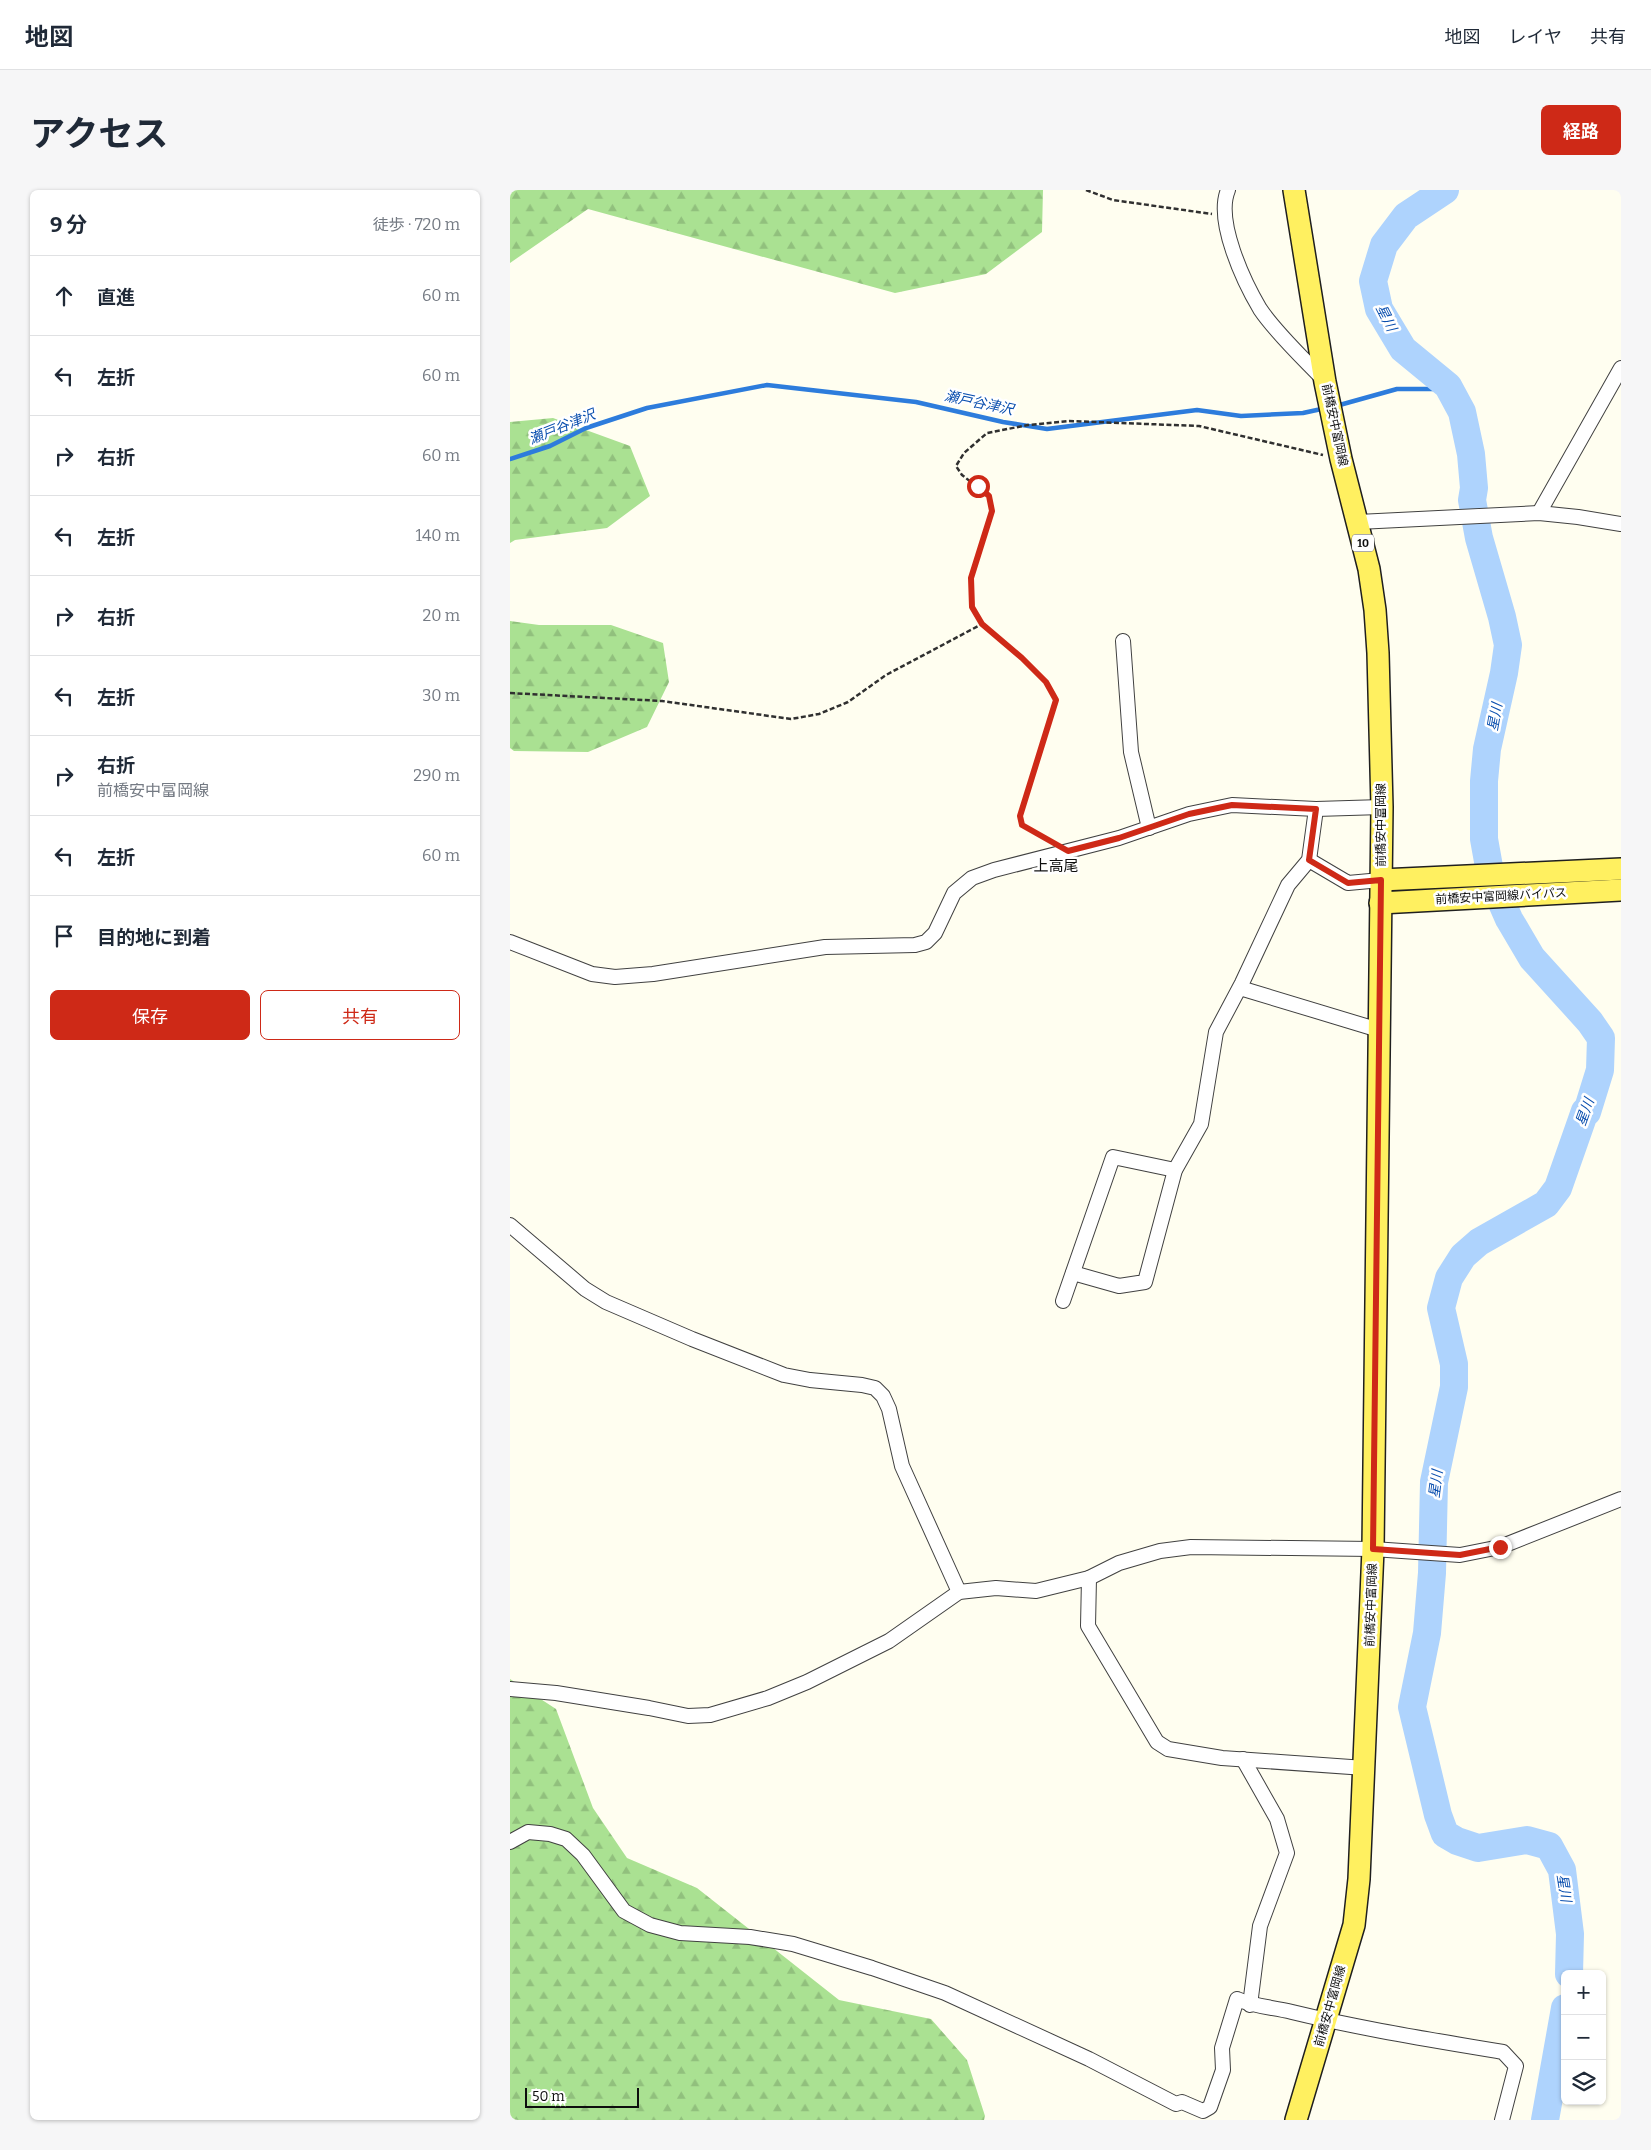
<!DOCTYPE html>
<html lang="ja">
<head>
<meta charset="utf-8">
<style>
  :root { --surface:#fff; --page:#f6f6f7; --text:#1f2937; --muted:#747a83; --line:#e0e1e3; --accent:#ce2917 }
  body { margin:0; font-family:Bitter,"Noto Sans JP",serif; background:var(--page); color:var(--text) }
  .controls { position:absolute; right:15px; bottom:15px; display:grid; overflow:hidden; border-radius:8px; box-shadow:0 1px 4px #0004 }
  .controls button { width:45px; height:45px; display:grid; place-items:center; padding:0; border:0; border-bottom:1px solid var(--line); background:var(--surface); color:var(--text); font:25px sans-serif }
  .scale { position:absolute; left:15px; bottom:12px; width:114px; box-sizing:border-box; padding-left:5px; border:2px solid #0e0e0e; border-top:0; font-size:14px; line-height:18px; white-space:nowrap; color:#0e0e0e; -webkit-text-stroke:4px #fff; paint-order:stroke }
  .stop { position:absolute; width:15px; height:15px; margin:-11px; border:4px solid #ce2917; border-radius:50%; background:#fff }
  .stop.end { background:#ce2917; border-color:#fff; box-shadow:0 1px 5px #0008 }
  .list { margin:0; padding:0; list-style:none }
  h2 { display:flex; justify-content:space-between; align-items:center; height:65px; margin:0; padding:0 20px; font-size:21px }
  h2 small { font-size:16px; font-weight:400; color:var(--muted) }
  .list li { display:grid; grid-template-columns:32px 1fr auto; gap:15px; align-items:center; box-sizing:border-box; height:80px; padding:0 20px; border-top:1px solid var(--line) }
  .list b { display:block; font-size:19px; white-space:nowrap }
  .list p { margin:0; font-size:16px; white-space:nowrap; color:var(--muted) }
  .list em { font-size:16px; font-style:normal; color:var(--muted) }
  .actions { display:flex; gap:10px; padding:15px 20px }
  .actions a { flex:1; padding:11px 0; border:1px solid var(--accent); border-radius:8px; text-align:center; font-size:18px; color:var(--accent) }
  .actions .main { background:var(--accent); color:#fff }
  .icon { flex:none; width:28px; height:28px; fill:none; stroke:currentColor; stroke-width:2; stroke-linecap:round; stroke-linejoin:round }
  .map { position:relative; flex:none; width:1111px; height:1930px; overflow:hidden; border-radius:8px }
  header { display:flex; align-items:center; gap:30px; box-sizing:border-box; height:70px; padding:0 25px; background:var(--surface); border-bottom:1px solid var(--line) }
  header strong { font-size:24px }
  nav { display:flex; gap:28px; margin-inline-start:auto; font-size:18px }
  .intro { display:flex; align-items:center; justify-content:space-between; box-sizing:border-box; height:120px; padding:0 30px }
  h1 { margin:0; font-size:35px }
  .button { padding:12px 22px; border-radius:8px; background:var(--accent); color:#fff; font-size:18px; font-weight:700 }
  main { display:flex; gap:30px; padding:0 30px }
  aside { flex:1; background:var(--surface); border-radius:8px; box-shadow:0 1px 4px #0004 }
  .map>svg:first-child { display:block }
</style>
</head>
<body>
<header>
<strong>地図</strong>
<nav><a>地図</a><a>レイヤ</a><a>共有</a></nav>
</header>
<div class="intro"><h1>アクセス</h1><a class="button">経路</a></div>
<main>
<aside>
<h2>9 分<small>徒歩 · 720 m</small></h2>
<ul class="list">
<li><svg class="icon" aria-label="ahead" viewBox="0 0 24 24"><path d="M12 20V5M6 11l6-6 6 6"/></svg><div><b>直進</b></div><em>60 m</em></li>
<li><svg class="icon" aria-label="left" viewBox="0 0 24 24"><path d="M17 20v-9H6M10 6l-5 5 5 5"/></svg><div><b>左折</b></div><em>60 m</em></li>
<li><svg class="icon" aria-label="right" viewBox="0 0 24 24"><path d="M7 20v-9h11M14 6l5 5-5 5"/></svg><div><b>右折</b></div><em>60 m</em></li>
<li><svg class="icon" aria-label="left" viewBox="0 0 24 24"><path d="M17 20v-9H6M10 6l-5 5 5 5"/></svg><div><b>左折</b></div><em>140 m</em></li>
<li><svg class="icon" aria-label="right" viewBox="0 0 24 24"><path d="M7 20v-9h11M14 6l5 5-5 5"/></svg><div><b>右折</b></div><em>20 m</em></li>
<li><svg class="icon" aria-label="left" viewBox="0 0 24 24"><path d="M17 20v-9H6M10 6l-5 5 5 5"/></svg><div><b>左折</b></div><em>30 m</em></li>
<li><svg class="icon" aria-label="right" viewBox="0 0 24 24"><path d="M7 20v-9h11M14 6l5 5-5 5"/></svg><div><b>右折</b><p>前橋安中富岡線</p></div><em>290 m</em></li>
<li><svg class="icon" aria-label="left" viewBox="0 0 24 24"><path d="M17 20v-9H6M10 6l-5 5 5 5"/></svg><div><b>左折</b></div><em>60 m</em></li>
<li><svg class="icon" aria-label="arrive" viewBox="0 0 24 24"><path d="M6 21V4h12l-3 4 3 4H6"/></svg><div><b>目的地に到着</b></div></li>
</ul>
<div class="actions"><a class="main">保存</a><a>共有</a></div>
</aside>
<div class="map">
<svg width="1111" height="1930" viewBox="0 0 1111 1930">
  <defs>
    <pattern id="forest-firs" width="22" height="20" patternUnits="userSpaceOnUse" patternTransform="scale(1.25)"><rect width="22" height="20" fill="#aae192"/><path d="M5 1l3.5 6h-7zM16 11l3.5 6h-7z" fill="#91c07d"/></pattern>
  </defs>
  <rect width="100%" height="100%" fill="#fffef0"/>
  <g fill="url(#forest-firs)">
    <polygon points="0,0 533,0 532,42 476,84 385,103 78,19 0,73"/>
    <polygon points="43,228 120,256 140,306 97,338 5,350 0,353 0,232"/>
    <polygon points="0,431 29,435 101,435 153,453 159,492 137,537 78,562 4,561 0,558"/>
    <polygon points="0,1489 46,1519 83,1618 117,1668 187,1698 329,1810 421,1829 457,1870 475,1926 474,1930 0,1930"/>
  </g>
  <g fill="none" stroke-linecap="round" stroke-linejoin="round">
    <g stroke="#2d7cdc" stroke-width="4.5">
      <polyline points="826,216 887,199 940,199"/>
      <polyline points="0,269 40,256 76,238 137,218 257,195 406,212 493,232 537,239 687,220 731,226 793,223 816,218"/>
    </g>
    <g stroke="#aed3fd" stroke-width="28">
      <polyline points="935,0 896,26 874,55 863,91 869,119 893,159 938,196 952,222 961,264 964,298 962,310 969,348 992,427 998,455 994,483 977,559 974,591 974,649 981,688 999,729 1022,768 1080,832 1091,848 1090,880 1077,922 1075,921 1048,998 1036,1014 969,1052 953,1066 939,1088 931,1118 944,1174 944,1197 924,1292 922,1383 917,1443 902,1517 928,1625 935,1644 947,1651 968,1658 1017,1650 1039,1656 1052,1680 1060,1744 1059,1784"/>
      <polyline points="1035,1930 1055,1818"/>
    </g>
    <defs>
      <g id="minor">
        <path d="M718,0C705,31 734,92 750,119C766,143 794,169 814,190"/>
        <polyline points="1029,323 1111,178"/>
        <polyline points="848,332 1029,323 1068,327 1111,334"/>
        <polyline points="613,451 621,562 639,638"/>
        <polyline points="799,670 838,693 871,690"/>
        <polyline points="0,752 82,784 105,787 143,784 315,757 405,755 416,752 425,743 444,703 462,688 484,680 609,648 679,624 722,615 806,619 872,617"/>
        <polyline points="730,798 869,840"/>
        <polyline points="0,1035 75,1099 96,1112 182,1149 274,1185 300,1190 352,1195 365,1198 373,1206 379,1219 392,1276 449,1402"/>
        <polyline points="563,1083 609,1096 635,1092 665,980 691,934 706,842 732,793 778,695 799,670 806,619"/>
        <polyline points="553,1111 603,967 665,980"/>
        <polyline points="579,1388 578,1436 647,1552 658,1559 712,1568 855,1578"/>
        <polyline points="0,1499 46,1503 139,1518 178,1526 200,1525 258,1508 297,1492 379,1451 449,1402 486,1398 526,1401 579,1388 609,1373 650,1361 681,1357 863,1359 950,1365 990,1357 1111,1309"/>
        <polyline points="733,1569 767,1629 777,1663 750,1736 740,1815"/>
        <path d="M0,1652L18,1642L40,1644L56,1649L73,1665L114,1721L140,1735L170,1743L240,1747L283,1754L362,1778L435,1803L579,1869L666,1914L672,1912L693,1921L700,1917L713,1880L712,1858L727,1809C745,1817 763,1817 782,1822C852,1839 923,1850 993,1862L1006,1876L992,1930"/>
      </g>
      <g id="primary">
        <polyline points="784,0 815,192 831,269 859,379 865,420 868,463 872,617 863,1359 849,1689 844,1735 786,1930"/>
        <polyline points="871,690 1111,679"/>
        <polyline points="870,713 1111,700"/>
      </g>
    </defs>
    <use href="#minor" stroke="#414141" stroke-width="16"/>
    <use href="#primary" stroke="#1f1f1f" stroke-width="24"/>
    <g stroke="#303030" stroke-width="2.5" stroke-dasharray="5 2.5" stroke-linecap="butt">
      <polyline points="576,0 603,10 702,24"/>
      <polyline points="0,503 152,511 281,529 309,524 338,512 376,485 472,434"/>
      <polyline points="539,651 512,635 510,626 546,511 536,492 512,468 472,434 461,417 461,388 482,321 479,306 452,285 446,276 454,263 477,243 518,235 559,231 689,236 813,265"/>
    </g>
    <use href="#minor" stroke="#fff" stroke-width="14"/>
    <use href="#primary" stroke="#fff060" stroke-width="21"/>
  </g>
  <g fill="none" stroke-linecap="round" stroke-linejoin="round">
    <polyline stroke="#ce2917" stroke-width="6" points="468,296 479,306 482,321 461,388 462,417 472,434 512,468 536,492 546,510 510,626 512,635 558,661 609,648 679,624 722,615 806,619 799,670 838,693 871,690 863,1359 950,1365 990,1357"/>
  </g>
  <g text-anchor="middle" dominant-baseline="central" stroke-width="5" stroke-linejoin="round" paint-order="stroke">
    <rect fill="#fff" stroke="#565656" stroke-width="1" x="842" y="344.5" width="22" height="17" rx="4"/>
    <g font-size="11" font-weight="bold" fill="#0e0e0e">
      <text x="853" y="353">10</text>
    </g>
    <g font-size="12" fill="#0e0e0e" stroke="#fff">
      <text transform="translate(825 235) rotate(78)">前橋安中富岡線</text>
      <text transform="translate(871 635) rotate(-90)">前橋安中富岡線</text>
      <text transform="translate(991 706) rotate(-3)">前橋安中富岡線バイパス</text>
      <text transform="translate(861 1415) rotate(-88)">前橋安中富岡線</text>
      <text transform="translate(820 1816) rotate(-74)">前橋安中富岡線</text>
    </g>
    <g font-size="14" font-style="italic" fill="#094eae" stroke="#fff">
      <text transform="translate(876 128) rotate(63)">星川</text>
      <text transform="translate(469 213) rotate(12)">瀬戸谷津沢</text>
      <text transform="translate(52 237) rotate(-22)">瀬戸谷津沢</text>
      <text transform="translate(985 527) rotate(-80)">星川</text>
      <text transform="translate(1075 922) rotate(-70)">星川</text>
      <text transform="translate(926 1294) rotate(-83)">星川</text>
      <text transform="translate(1054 1698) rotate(81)">星川</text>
    </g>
    <g font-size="15" fill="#0e0e0e" stroke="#fff">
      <text x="546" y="676">上高尾</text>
    </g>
  </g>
</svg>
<div class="controls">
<button>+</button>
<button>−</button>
<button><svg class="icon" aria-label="layers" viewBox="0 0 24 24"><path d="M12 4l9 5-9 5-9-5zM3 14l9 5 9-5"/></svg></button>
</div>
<div class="scale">50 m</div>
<div class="stop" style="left:468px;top:296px"></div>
<div class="stop end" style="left:990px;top:1357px"></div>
</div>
</main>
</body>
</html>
